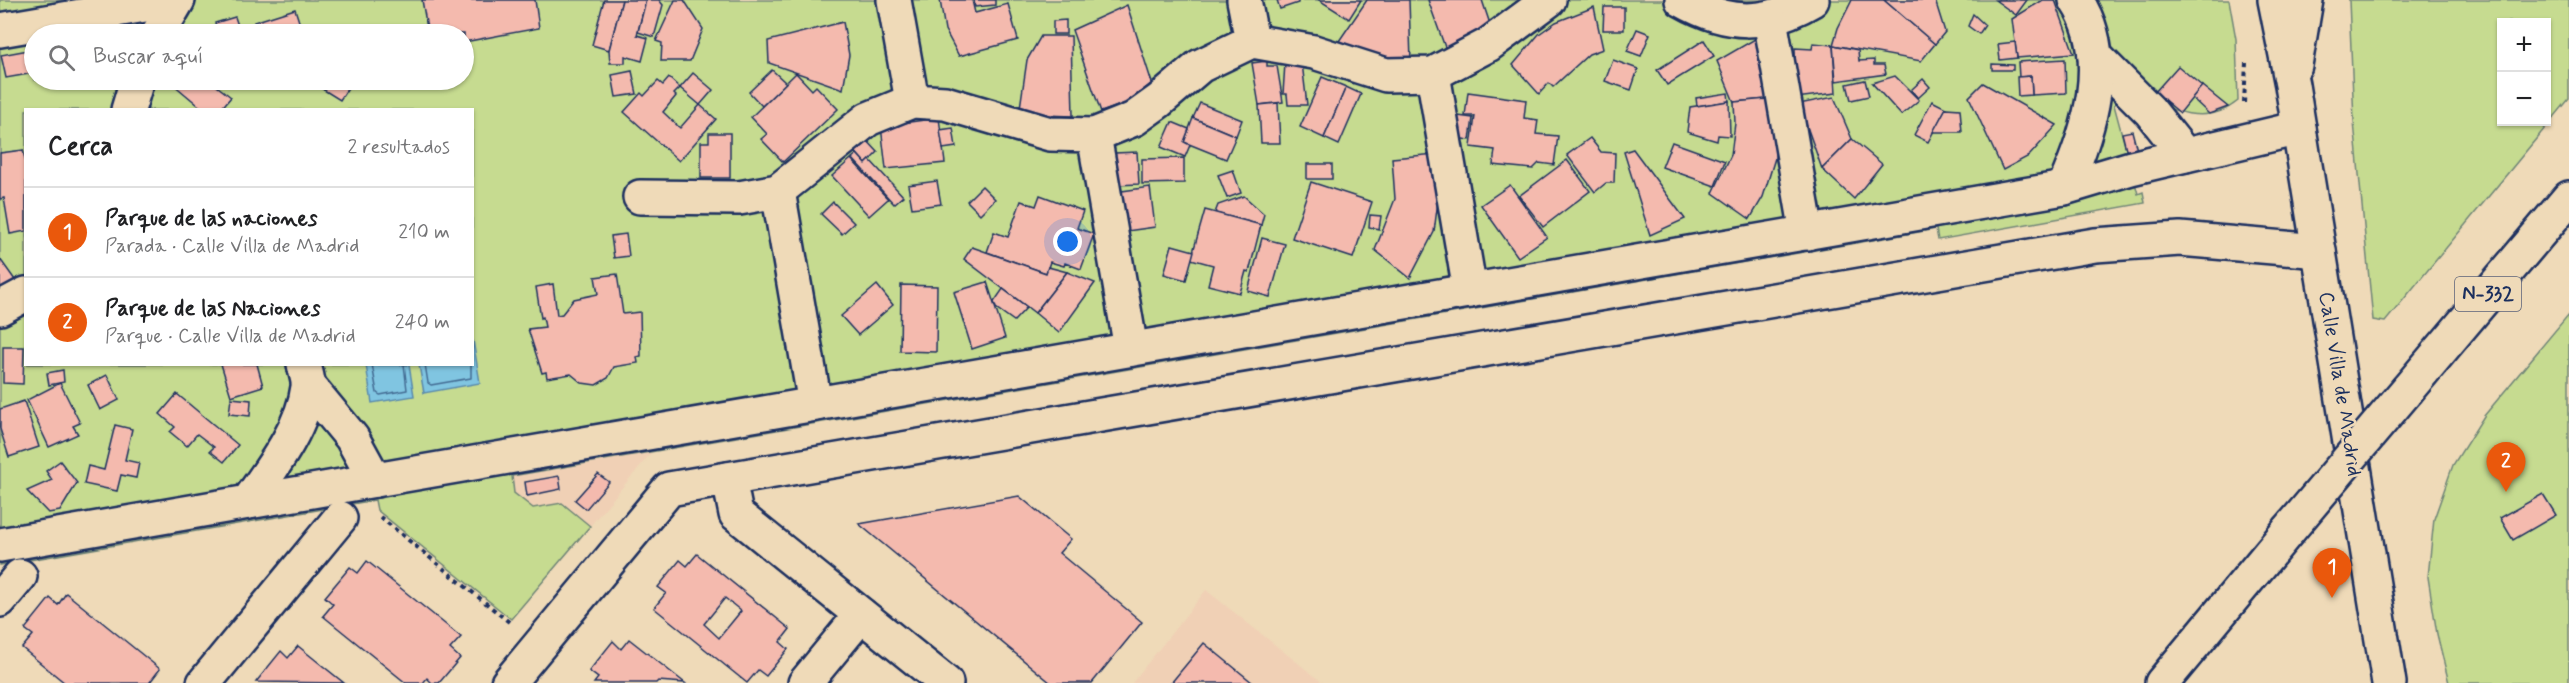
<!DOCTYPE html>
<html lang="es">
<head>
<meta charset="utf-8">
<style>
  :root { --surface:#fff; --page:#f2f2f2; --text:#202124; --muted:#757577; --line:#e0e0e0; --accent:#ea580c }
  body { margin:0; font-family:Mynerve,sans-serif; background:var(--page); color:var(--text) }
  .controls { position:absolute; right:18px; top:18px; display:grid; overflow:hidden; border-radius:0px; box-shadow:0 2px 4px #0004 }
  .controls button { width:54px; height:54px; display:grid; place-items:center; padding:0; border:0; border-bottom:2px solid var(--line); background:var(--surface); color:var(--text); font:30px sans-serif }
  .you { position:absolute; left:1068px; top:242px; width:21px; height:21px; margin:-15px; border:4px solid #fff; border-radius:50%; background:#1a73e8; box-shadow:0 0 0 9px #1a73e833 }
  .badge { display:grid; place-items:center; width:39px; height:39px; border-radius:50%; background:var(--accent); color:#fff; font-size:20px; font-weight:700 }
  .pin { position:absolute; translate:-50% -50px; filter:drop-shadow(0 2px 3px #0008) }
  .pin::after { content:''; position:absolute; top:32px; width:21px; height:18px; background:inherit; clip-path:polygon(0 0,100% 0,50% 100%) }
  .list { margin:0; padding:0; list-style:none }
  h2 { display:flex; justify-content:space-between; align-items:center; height:78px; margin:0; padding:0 24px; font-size:26px }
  h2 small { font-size:20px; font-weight:400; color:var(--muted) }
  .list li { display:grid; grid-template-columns:39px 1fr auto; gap:18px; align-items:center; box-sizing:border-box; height:90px; padding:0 24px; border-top:2px solid var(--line) }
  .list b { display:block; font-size:22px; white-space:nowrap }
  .list p { margin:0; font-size:20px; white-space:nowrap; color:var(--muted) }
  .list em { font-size:20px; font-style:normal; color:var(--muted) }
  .icon { flex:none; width:33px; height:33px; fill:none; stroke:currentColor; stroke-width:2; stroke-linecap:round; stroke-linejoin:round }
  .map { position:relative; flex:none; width:2569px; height:683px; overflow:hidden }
  .search { position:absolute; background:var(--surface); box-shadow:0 2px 4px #0004; left:24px; top:24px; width:450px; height:66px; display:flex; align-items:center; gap:15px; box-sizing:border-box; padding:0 21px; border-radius:33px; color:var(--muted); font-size:22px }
  .panel { position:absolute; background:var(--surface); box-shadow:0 2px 4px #0004; left:24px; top:108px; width:450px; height:258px; border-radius:0px }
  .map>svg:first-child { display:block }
</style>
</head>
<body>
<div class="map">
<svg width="2569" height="683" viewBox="0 0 2569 683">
  <rect width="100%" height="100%" fill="#efdab8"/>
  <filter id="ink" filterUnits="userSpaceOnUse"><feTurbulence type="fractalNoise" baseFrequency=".0167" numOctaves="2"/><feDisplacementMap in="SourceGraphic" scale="12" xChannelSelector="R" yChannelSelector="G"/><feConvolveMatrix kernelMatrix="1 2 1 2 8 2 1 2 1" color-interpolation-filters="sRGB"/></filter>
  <g filter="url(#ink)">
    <g fill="#f0d0b5">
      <polygon points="652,452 590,526 562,503 533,508 514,493 512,476"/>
      <polygon points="1206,590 1323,683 1132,683"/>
    </g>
    <g fill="#c6db90" stroke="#708577" stroke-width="1.5" fill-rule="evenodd">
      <path d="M0,0H2229L2236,39L2238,101C2203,130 2165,107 2130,90L2114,105L2138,194L2143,192L2145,203L1938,240L1936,229L512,476L514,493L533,508L562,503L590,526L511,619L377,510L375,500L0,565ZM34,34H464V80H34ZM26,110H472V364H26Z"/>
      <path d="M2349,0H2569V99L2385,322L2373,320L2354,122ZM2502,22H2546V122H2502Z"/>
      <polygon points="2569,314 2569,683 2449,683 2437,634 2428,577 2434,519 2453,465 2484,416"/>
    </g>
    <g fill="#80c5e1" stroke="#5889ad" stroke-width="1.5">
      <polygon points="473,340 480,383 424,393 419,365 472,364"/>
      <polygon points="366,365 409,365 414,396 372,403"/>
    </g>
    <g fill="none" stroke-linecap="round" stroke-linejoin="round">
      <g stroke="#436b92" stroke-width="1.5">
        <polyline points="372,364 377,393 380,395 407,390 404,364"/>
        <polyline points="425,364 428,383 431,385 471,378 471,364"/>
      </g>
    </g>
    <g fill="#f4baae" stroke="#1b2f5e" stroke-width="1.5" fill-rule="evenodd">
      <polygon points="422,0 535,0 539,28 464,42 464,34 428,34"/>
      <polygon points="604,0 622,0 609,50 592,45"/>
      <polygon points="622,0 646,0 637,35 648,38 642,61 625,56 625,63 610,63 609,50"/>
      <polygon points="646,0 659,0 663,5 654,37 638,32"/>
      <polygon points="675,0 684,0 703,29 690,61 661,61 662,43 656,41"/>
      <polygon points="940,0 972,0 975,13 1008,4 1018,40 959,56 945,30"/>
      <polygon points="974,0 995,0 995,5 975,7"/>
      <polygon points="1277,0 1298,0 1298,3 1280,9"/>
      <polygon points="1319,0 1361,0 1349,19"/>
      <polygon points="1367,0 1409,0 1411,62 1392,61 1356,51 1339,41"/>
      <polygon points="1428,0 1482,0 1490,24 1446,50"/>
      <polygon points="1852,0 1884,0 1935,44 1921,61 1833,45 1838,28"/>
      <polygon points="1884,0 1935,0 1945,32 1935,44"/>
      <polygon points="1995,0 2027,0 2016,15"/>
      <polygon points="2043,0 2055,0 2074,53 2017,58 2012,19"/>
      <polygon points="1127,5 1152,83 1127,103 1101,112 1072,30"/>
      <polygon points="1594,7 1603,49 1589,54 1553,87 1549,83 1539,94 1513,65 1539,34 1556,22"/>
      <polygon points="1604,7 1624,7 1624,30 1603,30"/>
      <polygon points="295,9 303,34 258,34 254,22"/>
      <polygon points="1973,14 1985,25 1979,34 1968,26"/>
      <polygon points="235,17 241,34 218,34 215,23"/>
      <polygon points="1066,20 1066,34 1053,34 1053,21"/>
      <polygon points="843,22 849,55 843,89 769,63 768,41"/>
      <polygon points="345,25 359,34 338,34"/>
      <polygon points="1637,29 1650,34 1641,56 1627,51"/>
      <polygon points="1041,36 1071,36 1073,116 1044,115 1020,108 1027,60"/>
      <polygon points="1755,39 1764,57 1778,98 1734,102 1717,61"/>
      <polygon points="1704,40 1714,56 1667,85 1657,70"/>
      <polygon points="2015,42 2017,58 2000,60 1998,44"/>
      <polygon points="1813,43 1833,45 1836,93 1796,98 1795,48 1812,49"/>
      <polygon points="1833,45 1858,50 1859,61 1874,60 1874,65 1884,65 1886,74 1836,81"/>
      <polygon points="34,49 34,73 6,78 1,55"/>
      <polygon points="2065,59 2066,93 2032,95 2031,76 2019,77 2018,62"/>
      <polygon points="1613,60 1638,69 1631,90 1605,81"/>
      <polygon points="1267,61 1267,66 1277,66 1283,102 1259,105 1252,63"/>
      <polygon points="1285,63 1302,63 1307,105 1288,105 1287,94 1283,94"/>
      <polygon points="1992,64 2013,65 2013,70 1992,70"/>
      <polygon points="2178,66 2202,86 2180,113 2155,92"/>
      <polygon points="772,70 786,83 762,106 749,92"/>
      <polygon points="632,71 637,94 616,97 612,75"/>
      <polygon points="693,73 713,90 700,105 680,88"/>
      <polygon points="796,73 812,90 816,86 838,109 783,162 761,139 767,134 751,117"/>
      <polygon points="1895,76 1919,100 1901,115 1872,83"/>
      <polygon points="2031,76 2032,95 2018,96 2017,77"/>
      <polygon points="1322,77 1346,87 1324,138 1300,127"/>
      <polygon points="669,78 680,88 674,94 676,96 663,112 680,128 700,105 716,119 679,161 624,112 641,93 644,96 658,81 663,85"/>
      <polygon points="1923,79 1930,87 1918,98 1911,90"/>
      <polygon points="176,80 209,80 231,97 220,110 204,110 173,84"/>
      <polygon points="309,80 332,80 324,90"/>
      <polygon points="332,80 353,80 340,100 324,90"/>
      <polygon points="1865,80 1869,96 1851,100 1847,84"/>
      <polygon points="1983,83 2057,125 2029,156 2003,170 1969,97"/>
      <polygon points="2202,86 2228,107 2209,114 2192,98"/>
      <polygon points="1346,87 1361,94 1339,145 1324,138"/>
      <polygon points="1468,92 1526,100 1524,118 1538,120 1536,134 1558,136 1554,165 1539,163 1533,169 1493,165 1495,150 1471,147 1475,116 1465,116"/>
      <polygon points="1728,93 1729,101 1697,106 1696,98"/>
      <polygon points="1834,97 1852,139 1822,169 1799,104"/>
      <polygon points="1778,98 1775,158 1763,197 1750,219 1713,193 1731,155 1735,123 1734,102"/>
      <polygon points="1729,101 1730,136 1718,135 1717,141 1687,132 1690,107"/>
      <polygon points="1932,101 1946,108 1928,142 1914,135"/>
      <polygon points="1200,103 1242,120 1236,136 1193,118"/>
      <polygon points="1278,103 1280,143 1261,143 1259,105"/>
      <polygon points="1946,108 1960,109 1962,132 1933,132"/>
      <polygon points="1458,116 1473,118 1470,140 1455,138"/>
      <polygon points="939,118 945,163 886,169 881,126"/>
      <polygon points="1193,118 1236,136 1226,159 1184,142"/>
      <polygon points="1172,122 1189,129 1184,142 1190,145 1185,157 1161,147"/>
      <polygon points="953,128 956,147 943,149 940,130"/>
      <polygon points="2132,131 2137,150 2127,153 2122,133"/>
      <polygon points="709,133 730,133 730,178 701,178 701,142 709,142"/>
      <polygon points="864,137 878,152 866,164 852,148"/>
      <polygon points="1590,138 1601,152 1615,153 1614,183 1606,183 1595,192 1567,155"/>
      <polygon points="1852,139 1882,164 1854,199 1822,169"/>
      <polygon points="1672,142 1725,161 1715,186 1662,167"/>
      <polygon points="1633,149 1685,219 1650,235 1624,152"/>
      <polygon points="23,150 26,163 26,231 10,234 4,198 0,199 0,153"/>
      <polygon points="1137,152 1139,184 1116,185 1115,153"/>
      <polygon points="857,154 866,164 870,160 903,196 894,204 852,158"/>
      <polygon points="1436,154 1439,193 1434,232 1410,278 1375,250 1395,199 1392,158"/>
      <polygon points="1184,158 1184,183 1142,184 1142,159"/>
      <polygon points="851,159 888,199 869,216 832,176"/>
      <polygon points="1567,160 1590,191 1543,227 1519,196"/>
      <rect x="1307" y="164" width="25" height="15"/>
      <polygon points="1233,170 1241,193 1227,198 1218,175"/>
      <polygon points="937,181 941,204 912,208 908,185"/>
      <polygon points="1311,182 1372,202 1353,258 1292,238"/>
      <polygon points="1510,185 1547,237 1518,257 1481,205"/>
      <polygon points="982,186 995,199 980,214 967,201"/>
      <polygon points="1150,187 1155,227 1120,232 1115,192"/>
      <polygon points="1040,195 1083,211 1077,228 1094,234 1081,269 1065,263 1064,266 1050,262 1046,273 987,252 994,232 1008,237 1021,201 1036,206"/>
      <polygon points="1244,196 1264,214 1261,225 1215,213 1218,205"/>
      <polygon points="833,202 854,223 842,234 821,214"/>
      <polygon points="1205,210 1261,225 1249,272 1246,271 1240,293 1208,285 1213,265 1191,259"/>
      <polygon points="1370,215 1381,216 1379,229 1369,227"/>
      <polygon points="626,234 629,256 614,258 611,236"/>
      <polygon points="1262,238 1285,244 1270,297 1248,291"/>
      <polygon points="1172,245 1194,251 1186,280 1164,274"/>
      <polygon points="972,247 1046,273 1048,267 1067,272 1035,313 964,259"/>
      <polygon points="0,259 15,280 0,289"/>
      <polygon points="1067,272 1095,283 1059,333 1035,313"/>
      <polygon points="617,274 623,314 640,312 641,356 637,357 638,363 614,367 608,378 596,385 582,383 571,374 547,378 546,372 542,373 528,329 545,327 543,317 541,318 536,287 553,284 557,315 562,314 574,299 598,294 595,277"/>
      <polygon points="987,282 1005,338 972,349 954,292"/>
      <polygon points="877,285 893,305 858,335 841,316"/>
      <polygon points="901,285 937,286 936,352 900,351"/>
      <polygon points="1003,289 1027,307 1014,321 996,308 994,302"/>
      <polygon points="3,347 24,347 23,384 3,383"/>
      <polygon points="221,364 257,364 263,386 231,396"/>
      <polygon points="63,370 64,382 49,385 47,373"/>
      <polygon points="107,375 119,400 100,410 88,385"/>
      <polygon points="60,383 80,423 73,426 78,434 49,447 27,400"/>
      <polygon points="177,394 238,445 224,462 210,451 214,447 197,434 187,446 170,432 175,427 160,414"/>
      <polygon points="231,398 251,400 250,416 229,414"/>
      <polygon points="24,401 39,447 9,457 0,429 0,409"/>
      <polygon points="115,425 132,429 125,460 139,463 136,478 121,475 117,491 84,484 88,466 104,470"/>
      <polygon points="60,461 77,483 60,511 48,513 27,491 52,480 46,471"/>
      <polygon points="598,474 609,482 586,509 575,500"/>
      <polygon points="559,476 561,489 527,496 525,482"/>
      <polygon points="2543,494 2556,515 2513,540 2500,518"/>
      <polygon points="1019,496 1071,539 1059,553 1142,622 1092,683 1051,683 859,524"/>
      <path d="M697,554L790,629L780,642L788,649L766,676L758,670L747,683L654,608L666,593L658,587L680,560L687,566ZM725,598L741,611L719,638L704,624Z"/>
      <polygon points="367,561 461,637 450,649 460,658 439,683 432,683 427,678 423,683 406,683 323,616 333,604 325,597 350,567 358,573"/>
      <polygon points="66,593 160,669 150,682 152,683 65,683 22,648 33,635 25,629 50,598 58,605"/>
      <polygon points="629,639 685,683 658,681 656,683 594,683 598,678 589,671 613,641 621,649"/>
      <polygon points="1204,643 1253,683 1171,683"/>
      <polygon points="298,646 344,683 256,682 281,651 288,658"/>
    </g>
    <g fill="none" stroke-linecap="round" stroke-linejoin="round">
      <defs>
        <g id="minor">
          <polyline points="894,0 912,101"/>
          <polyline points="1244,0 1252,41"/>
          <path d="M1682,0C1728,26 1766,27 1812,0"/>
          <polyline points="2275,0 2292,85 2389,683"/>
          <polyline points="1770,19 1807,233"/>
          <polyline points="0,30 174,0"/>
          <polyline points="158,34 178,0"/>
          <polyline points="2095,56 2150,111 2185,155"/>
          <polyline points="2295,65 2306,0"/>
          <polyline points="1433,74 1470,291"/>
          <polyline points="128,110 137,80"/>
          <polyline points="1094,135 1131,349"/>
          <path d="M2064,188C2089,132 2114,57 2076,0"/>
          <polyline points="778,191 815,404"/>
          <polyline points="640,197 739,198 778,191 868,119 912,101 945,103 1050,134 1094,135 1134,119 1159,101 1200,66 1252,41 1314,52 1386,75 1433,74 1488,45 1549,0"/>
          <polyline points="0,308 26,294"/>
          <polyline points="309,386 352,438 375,480"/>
          <polyline points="729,479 736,514 946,683"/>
          <path d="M248,502C271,469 303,428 308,387C309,380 305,371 304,364"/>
          <polyline points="0,545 2064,188 2131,168 2299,128"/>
          <polyline points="0,600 20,576"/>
          <polyline points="204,683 340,518"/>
          <polyline points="508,683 669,489 2095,245 2180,239 2319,251"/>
          <polyline points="805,683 861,615"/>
        </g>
        <g id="highway">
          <polyline points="2408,389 2569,198"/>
          <polyline points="2162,683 2289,530"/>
        </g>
      </defs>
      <use href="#minor" stroke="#1b2f5e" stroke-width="38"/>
      <use href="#highway" stroke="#1b2f5e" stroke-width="38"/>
      <g stroke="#1b2f5e" stroke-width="4" stroke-dasharray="4.5 4.5" stroke-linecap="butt">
        <polyline points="2244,103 2246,63"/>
        <polyline points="380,517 509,622"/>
      </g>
      <use href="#minor" stroke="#efdab8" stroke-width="33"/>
      <use href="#highway" stroke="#efdab8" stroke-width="33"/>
      <defs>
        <polyline id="highway-bridge" points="2289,530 2408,389"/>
      </defs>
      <use href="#highway-bridge" stroke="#1b2f5e" stroke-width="38" stroke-linecap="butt"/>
      <use href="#highway-bridge" stroke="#efdab8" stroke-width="33"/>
    </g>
  </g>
  <g text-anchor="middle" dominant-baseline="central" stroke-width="5" stroke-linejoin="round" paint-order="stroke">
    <rect fill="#efdab8" stroke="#5b6279" stroke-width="1.5" x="2455" y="277" width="66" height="34" rx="4.5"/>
    <g font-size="20" font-weight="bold" fill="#1b2f5e">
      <text x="2488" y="294">N-332</text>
    </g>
    <g font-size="21" fill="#1b2f5e" stroke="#efdab8">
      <text transform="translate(2340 384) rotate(81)">Calle Villa de Madrid</text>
    </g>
  </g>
</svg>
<div class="controls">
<button>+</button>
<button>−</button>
</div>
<div class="you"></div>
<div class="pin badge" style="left:2332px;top:598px">1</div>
<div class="pin badge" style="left:2506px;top:492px">2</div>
<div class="search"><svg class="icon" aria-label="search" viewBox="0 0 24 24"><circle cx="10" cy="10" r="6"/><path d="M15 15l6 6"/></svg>Buscar aquí</div>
<section class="panel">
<h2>Cerca<small>2 resultados</small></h2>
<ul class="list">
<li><span class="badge">1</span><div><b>Parque de las naciones</b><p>Parada · Calle Villa de Madrid</p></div><em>210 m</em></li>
<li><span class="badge">2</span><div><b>Parque de las Naciones</b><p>Parque · Calle Villa de Madrid</p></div><em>240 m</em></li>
</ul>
</section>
</div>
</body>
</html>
